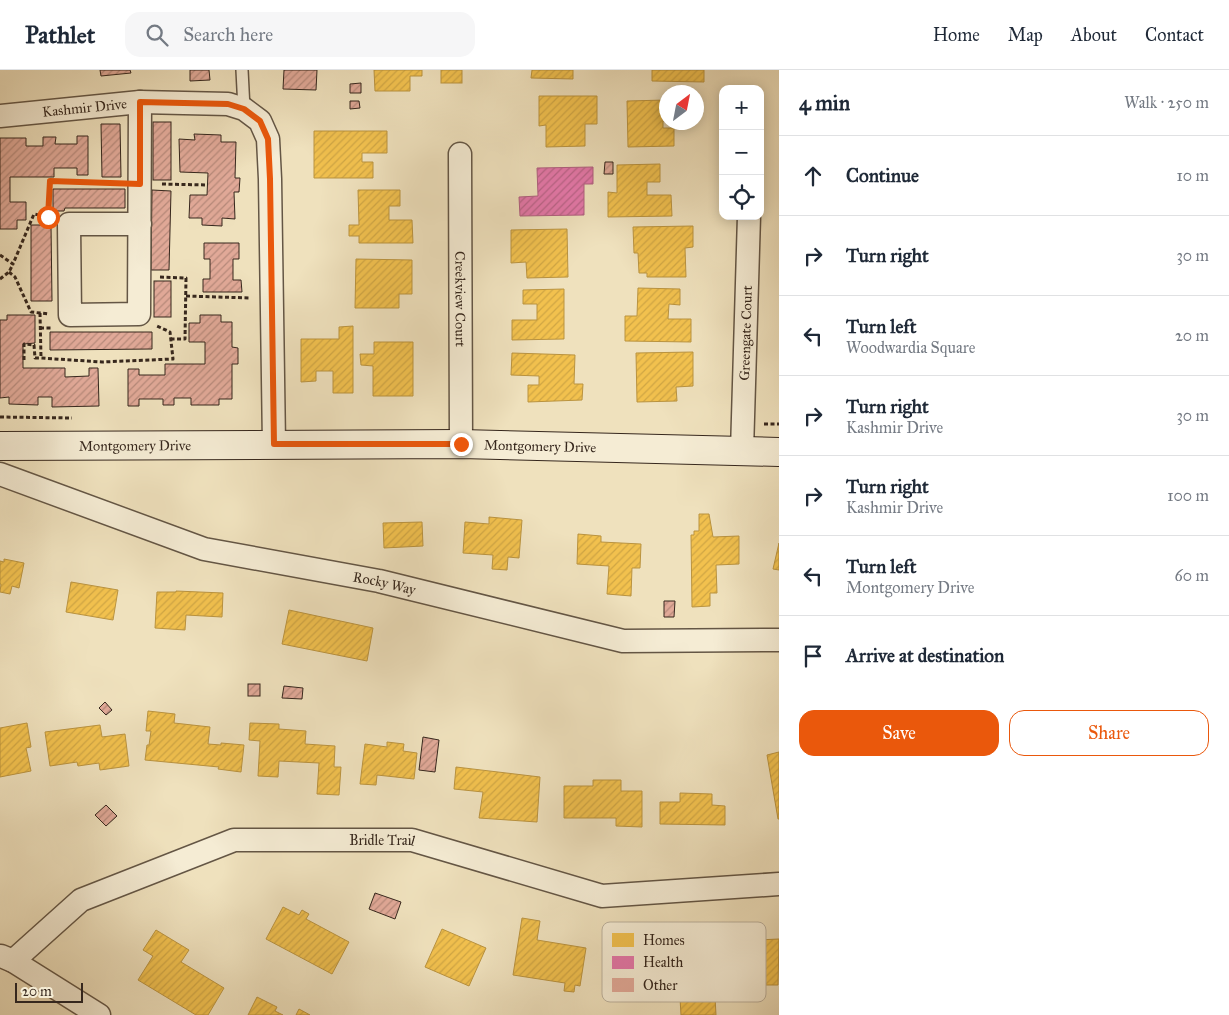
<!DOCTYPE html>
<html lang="en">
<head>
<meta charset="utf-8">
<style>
  :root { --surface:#fff; --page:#f6f6f7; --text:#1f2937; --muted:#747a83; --line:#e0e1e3; --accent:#ea580c }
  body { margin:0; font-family:"IM FELL Great Primer",serif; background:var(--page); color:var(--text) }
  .controls { position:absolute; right:15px; top:15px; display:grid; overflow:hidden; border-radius:10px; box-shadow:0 2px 12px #0003 }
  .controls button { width:45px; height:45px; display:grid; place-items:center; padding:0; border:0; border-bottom:1px solid var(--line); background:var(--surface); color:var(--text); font:25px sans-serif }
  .compass { position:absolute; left:659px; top:15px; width:45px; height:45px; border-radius:50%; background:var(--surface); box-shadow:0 2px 12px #0003; rotate:32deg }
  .scale { position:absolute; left:15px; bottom:12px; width:68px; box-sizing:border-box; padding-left:5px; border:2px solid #36271d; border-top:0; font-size:14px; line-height:18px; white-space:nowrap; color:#36271d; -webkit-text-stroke:4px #f5ecd4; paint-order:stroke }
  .stop { position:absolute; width:15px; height:15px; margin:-11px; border:4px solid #ea580c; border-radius:50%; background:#fff }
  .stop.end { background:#ea580c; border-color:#fff; box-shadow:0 1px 5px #0008 }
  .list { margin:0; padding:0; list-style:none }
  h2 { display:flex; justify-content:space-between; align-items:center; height:65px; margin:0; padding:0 20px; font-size:21px }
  h2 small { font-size:16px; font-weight:400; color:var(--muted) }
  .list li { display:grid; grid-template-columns:32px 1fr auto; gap:15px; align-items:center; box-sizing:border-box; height:80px; padding:0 20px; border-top:1px solid var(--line) }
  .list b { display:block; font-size:19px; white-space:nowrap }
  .list p { margin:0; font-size:16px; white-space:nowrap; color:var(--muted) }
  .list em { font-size:16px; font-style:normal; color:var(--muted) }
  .actions { display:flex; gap:10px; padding:15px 20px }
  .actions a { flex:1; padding:11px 0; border:1px solid var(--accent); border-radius:15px; text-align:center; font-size:18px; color:var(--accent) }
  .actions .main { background:var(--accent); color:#fff }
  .icon { flex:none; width:28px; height:28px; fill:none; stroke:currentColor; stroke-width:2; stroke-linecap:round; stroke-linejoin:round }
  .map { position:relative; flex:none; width:779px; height:945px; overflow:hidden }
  header { display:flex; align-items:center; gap:30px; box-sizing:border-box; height:70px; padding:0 25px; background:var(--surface); border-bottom:1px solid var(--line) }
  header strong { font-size:24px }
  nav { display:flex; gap:28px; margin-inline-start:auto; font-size:18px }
  .search { width:350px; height:45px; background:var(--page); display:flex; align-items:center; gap:12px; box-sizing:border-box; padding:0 18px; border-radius:15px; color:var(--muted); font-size:19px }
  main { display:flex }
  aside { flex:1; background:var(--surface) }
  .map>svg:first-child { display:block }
</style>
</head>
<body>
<header>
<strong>Pathlet</strong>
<div class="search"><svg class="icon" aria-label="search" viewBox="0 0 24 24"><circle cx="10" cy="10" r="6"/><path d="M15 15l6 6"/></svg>Search here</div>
<nav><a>Home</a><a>Map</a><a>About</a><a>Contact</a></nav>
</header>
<main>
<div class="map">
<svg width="779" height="945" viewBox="0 0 779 945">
  <defs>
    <pattern id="homes-hatch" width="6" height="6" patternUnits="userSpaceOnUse" patternTransform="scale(1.25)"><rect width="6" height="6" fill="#f2c14e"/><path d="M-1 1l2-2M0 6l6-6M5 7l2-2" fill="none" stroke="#d0a644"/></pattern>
    <pattern id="health-hatch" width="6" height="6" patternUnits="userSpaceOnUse" patternTransform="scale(1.25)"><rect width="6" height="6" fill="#e377a8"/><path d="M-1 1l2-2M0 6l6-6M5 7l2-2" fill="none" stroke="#b96288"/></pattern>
    <pattern id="building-hatch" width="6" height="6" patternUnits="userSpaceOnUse" patternTransform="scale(1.25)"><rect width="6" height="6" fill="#e1a998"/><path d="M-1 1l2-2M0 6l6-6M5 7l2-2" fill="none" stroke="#b78a7b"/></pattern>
  </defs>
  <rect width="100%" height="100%" fill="#efe1bd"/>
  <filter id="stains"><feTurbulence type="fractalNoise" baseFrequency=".004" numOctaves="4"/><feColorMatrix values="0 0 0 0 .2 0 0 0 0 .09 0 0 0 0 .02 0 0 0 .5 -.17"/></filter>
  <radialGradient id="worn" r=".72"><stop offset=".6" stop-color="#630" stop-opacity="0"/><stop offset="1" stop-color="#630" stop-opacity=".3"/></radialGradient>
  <g fill="url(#homes-hatch)" stroke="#ba933f">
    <polygon points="374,0 422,0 422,6 410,6 410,21 375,21"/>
    <rect x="441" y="0" width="21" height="13"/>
    <polygon points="532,0 573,0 573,9 531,8"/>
    <polygon points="652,0 704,0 704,12 652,11"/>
    <polygon points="539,26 597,26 597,54 585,54 585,76 546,77 546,55 539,56"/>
    <polygon points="666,30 666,51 663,51 663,58 674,58 674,76 628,77 627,31"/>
    <polygon points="314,61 387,61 387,83 362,83 362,92 373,92 373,108 314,108"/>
    <polygon points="660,94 660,112 647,112 647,125 671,125 672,146 608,147 608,122 617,123 617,95"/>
    <polygon points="358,120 400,120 400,136 389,136 389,150 412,150 413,173 359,173 359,166 349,166 349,155 359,155"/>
    <polygon points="693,156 693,177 685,178 686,207 647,207 647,203 639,203 638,183 634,183 633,157"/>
    <polygon points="567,159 568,207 527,208 526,192 511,193 511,160"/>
    <polygon points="356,189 412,190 412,224 399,224 399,238 355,238"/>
    <polygon points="638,218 680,219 680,235 669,234 668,249 691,249 691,272 625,271 625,246 637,246"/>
    <polygon points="564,219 564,269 512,270 512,250 537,250 537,234 523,234 523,220"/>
    <polygon points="353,256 353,323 333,323 333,301 316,301 316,311 301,312 301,269 339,269 339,257"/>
    <polygon points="374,272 413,272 413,326 373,326 373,296 361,295 360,284 374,284"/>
    <polygon points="693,282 693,316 676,317 677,331 637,332 636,283"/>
    <polygon points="512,283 575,285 574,314 583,314 582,330 528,332 528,315 539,315 539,306 511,305"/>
    <polygon points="699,444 709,444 713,467 739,466 739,494 716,495 717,523 710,523 710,536 692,537 691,465 694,465 694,461 699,461"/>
    <polygon points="489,447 522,450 519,488 508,487 507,500 492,499 493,485 463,483 465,452 489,454"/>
    <polygon points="422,452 423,476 384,478 383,453"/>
    <polygon points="578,464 601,466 601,472 641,474 640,498 632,498 631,526 607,524 609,496 577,494"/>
    <polygon points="779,473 779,500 773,499"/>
    <polygon points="4,489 24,493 19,518 12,516 10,524 0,522 1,514 0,514 0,491 4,492"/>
    <polygon points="71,512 118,520 113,550 66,542"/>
    <polygon points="176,521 223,523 222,547 186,545 185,560 155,558 157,522 176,522"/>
    <polygon points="289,540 373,558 367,591 282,574"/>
    <polygon points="148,641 175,644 174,653 210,657 208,674 221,675 221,673 244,675 241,702 218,699 219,697 145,690 147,675 149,675 151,661 146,661"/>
    <polygon points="27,653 31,677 26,678 31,701 0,707 0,658"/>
    <polygon points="250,653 279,654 279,659 306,661 305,674 335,676 334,697 341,697 339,725 317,724 319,693 279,691 278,707 258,706 260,671 249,670"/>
    <polygon points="100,655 102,667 125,664 129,696 100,700 99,693 78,696 77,692 50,696 45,662"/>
    <polygon points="387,672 404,674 403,681 417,683 414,709 377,705 376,715 360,714 365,674 387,677"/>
    <polygon points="779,682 779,749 778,749 767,685"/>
    <polygon points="456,697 540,707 537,752 479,748 483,722 454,719"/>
    <polygon points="593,710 621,710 621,721 642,721 642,757 616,756 616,748 564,748 564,716 593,716"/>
    <polygon points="680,723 712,724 712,735 725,736 725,755 660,754 660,732 680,732"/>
    <polygon points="283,837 299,845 302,840 309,844 306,849 349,872 332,904 266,869"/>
    <polygon points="522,848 540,851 537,870 586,878 580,916 575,915 574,922 564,921 565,913 513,905"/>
    <polygon points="442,859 486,878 469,916 425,897"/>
    <polygon points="156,860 189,880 181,892 224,918 208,945 196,945 138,910 153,886 143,880"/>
    <polygon points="779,869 778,915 757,915 757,870"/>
    <polygon points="634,874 659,874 660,893 670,893 669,879 698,878 699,890 707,890 707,905 697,905 698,927 715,927 716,945 681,945 680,928 671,929 670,906 662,906 663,914 636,915"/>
    <polygon points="257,927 277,937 275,941 283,945 248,945"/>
    <polygon points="299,939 310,945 296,945"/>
  </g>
  <polygon fill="url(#health-hatch)" stroke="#af5f7e" points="593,97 593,114 584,114 584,145 520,146 519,127 538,126 537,98"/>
  <g fill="url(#building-hatch)" stroke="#36271d">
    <polygon points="100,0 130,0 131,3 101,6"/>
    <polygon points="190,0 209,0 210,10 190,11"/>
    <polygon points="284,0 317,0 316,20 283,19"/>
    <polygon points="361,13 361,23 350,23 350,14"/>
    <polygon points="350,31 359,31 360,38 350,39"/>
    <rect x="153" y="52" width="18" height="58"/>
    <polygon points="101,54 120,54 121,107 102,107"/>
    <polygon points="194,64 221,65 221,72 236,72 235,108 240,108 239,122 234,122 235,149 222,148 222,156 202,155 202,148 189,148 190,125 207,125 208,103 180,102 179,69 195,70"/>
    <polygon points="77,66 88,66 88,105 77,105 77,98 54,98 54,107 10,107 10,132 26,132 26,150 17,150 17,159 0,159 0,68 26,68 26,76 43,76 43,67 56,67 55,74 77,74"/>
    <polygon points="605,92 613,92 613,104 604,104"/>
    <polygon points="53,119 125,119 125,138 65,138 64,141 53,141"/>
    <polygon points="152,120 171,121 169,200 151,200"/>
    <polygon points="31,155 51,155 52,231 31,231"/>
    <polygon points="204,173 239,173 239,189 233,189 233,210 241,210 242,222 203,222 203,209 210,209 210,189 204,189"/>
    <rect x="154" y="211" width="17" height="36"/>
    <polygon points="7,245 35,245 35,273 23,274 23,298 65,298 65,307 89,306 89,298 98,298 99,336 52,337 52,327 38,327 38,335 9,334 9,327 0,328 0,250 7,250"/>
    <polygon points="200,245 221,245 221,252 232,252 232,277 238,278 238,294 232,294 232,329 219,329 219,335 191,335 191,328 174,328 174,335 163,335 163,329 139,329 139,336 128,336 128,299 139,299 139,305 165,305 165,294 205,294 205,272 189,272 189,253 200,253"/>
    <polygon points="50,262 152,262 152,279 50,280"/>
    <polygon points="664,531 675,531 674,547 664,547"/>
    <rect x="248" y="614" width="12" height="12"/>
    <polygon points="284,616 303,618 302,629 282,628"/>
    <polygon points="105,632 112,640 106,645 99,638"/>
    <polygon points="423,667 439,670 435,702 419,700"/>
    <polygon points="106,735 117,746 106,756 95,745"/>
    <polygon points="375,823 401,832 395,849 369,839"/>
  </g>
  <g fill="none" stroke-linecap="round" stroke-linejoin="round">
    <defs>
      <polyline id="lane" points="242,0 244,39"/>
      <g id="street">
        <path id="s1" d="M0,46L140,32L228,34L244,39L260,51L268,69L270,109L274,374"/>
        <path id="s2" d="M460,84L461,374"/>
        <polyline points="140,154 69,154 70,245 139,244 140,32"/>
        <path id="s3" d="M742,381L749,146"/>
        <path id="s4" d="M0,404L204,479L379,511L623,571L779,570"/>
        <polyline points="1,886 13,891 99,945"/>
        <path id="s5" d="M13,891L81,830L234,770H412L602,826L779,814"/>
      </g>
      <g id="secondary">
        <path id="s6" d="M0,376L461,374L779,382"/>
      </g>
    </defs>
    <use href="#lane" stroke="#645645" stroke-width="14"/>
    <use href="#street" stroke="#645645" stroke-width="25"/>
    <use href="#secondary" stroke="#36271d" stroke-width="30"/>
    <g stroke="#36271d" stroke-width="3" stroke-dasharray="4 2.5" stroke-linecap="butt">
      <polyline points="162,114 207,115"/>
      <polyline points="48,146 49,111 118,113"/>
      <polyline points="0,185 13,194 34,144 48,147"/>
      <polyline points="9,202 15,207 31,242 49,244"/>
      <polyline points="160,207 186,208 185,269 170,269"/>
      <polyline points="0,209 9,202 13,194"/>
      <polyline points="186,226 250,228"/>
      <polyline points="40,243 41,288 102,292 173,289 170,262 157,256"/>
      <polyline points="40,258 53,258"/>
      <polyline points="24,290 24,274 34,275 35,288 41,288"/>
      <polyline points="0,347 72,348"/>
      <polyline points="764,354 779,354"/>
    </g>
    <use href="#lane" stroke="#f5ecd4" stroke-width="11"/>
    <use href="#street" stroke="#f5ecd4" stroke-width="22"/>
    <use href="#secondary" stroke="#f5ecd4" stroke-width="28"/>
  </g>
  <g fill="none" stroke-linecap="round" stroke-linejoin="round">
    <polyline stroke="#ea580c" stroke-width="6" points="48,147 50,111 140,114 140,32 228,34 244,39 260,51 268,69 270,109 274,374 461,374"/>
  </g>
  <g text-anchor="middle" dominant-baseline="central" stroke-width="5" stroke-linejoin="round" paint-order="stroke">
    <g font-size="14" fill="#36271d" stroke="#f5ecd4">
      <text stroke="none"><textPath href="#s1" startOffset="85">Kashmir Drive</textPath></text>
      <text stroke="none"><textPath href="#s2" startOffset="145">Creekview Court</textPath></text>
      <text stroke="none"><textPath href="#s3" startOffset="118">Greengate Court</textPath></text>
      <text stroke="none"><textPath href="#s6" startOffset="135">Montgomery Drive</textPath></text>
      <text stroke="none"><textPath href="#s6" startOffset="540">Montgomery Drive</textPath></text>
      <text stroke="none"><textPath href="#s4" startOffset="401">Rocky Way</textPath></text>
      <text stroke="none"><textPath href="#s5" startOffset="404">Bridle Trail</textPath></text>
    </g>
  </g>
  <rect x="602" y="852" width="164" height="80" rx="8" fill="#f5ecd4" stroke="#bcb19d" stroke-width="1"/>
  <rect x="612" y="863" width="22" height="14" fill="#f2c14e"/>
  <rect x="612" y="886" width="22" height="13" fill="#e377a8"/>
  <rect x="612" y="908" width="22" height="14" fill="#e1a998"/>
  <g font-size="14" fill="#36271d">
    <text x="643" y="875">Homes</text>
    <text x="643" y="897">Health</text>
    <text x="643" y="920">Other</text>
  </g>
  <rect width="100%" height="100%" filter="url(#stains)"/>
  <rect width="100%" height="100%" fill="url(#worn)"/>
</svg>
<div class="controls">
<button>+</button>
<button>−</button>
<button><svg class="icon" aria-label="locate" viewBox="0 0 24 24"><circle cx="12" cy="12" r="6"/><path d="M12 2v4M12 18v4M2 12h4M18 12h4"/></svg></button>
</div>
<svg class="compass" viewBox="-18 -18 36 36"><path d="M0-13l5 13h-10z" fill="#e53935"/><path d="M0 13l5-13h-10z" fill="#747a83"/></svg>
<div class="scale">20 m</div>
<div class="stop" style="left:48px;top:147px"></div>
<div class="stop end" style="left:461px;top:374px"></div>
</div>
<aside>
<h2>4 min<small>Walk · 250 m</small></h2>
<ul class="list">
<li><svg class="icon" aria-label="ahead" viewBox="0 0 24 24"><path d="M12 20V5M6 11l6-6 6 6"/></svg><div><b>Continue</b></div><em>10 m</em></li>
<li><svg class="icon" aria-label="right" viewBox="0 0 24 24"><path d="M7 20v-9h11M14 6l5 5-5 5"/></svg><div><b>Turn right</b></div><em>30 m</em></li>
<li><svg class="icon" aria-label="left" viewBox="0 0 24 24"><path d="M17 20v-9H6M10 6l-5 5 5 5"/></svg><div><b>Turn left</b><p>Woodwardia Square</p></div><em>20 m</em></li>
<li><svg class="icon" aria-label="right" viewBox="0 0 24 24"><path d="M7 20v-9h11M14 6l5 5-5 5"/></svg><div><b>Turn right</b><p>Kashmir Drive</p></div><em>30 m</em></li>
<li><svg class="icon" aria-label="right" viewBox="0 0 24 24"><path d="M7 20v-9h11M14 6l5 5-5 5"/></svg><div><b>Turn right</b><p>Kashmir Drive</p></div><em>100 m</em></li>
<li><svg class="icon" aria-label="left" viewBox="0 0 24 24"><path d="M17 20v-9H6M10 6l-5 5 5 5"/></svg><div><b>Turn left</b><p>Montgomery Drive</p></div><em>60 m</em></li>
<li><svg class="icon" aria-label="arrive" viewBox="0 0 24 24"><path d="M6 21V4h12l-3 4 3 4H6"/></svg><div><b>Arrive at destination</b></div></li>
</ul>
<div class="actions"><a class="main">Save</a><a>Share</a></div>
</aside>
</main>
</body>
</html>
